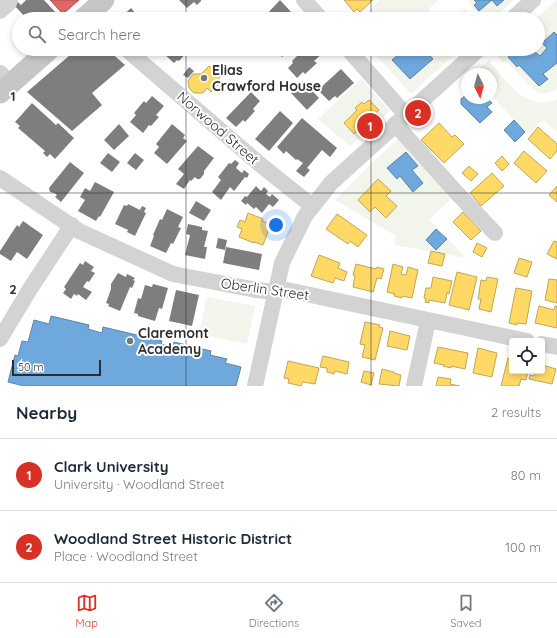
<!DOCTYPE html>
<html lang="en">
<head>
<meta charset="utf-8">
<style>
  :root { --surface:#fff; --page:#f2f2f3; --text:#1f2937; --muted:#747a83; --line:#e0e1e3; --accent:#d93025 }
  body { margin:0; font-family:Quicksand,sans-serif; background:var(--page); color:var(--text) }
  .controls { position:absolute; right:12px; bottom:12px; display:grid; overflow:hidden; border-radius:4px; box-shadow:0 2px 6px #0003 }
  .controls button { width:36px; height:36px; display:grid; place-items:center; padding:0; border:0; border-bottom:1px solid var(--line); background:var(--surface); color:var(--text); font:20px sans-serif }
  .compass { position:absolute; left:461px; top:68px; width:36px; height:36px; border-radius:50%; background:var(--surface); box-shadow:0 2px 6px #0003; rotate:174deg }
  .scale { position:absolute; left:12px; bottom:10px; width:89px; box-sizing:border-box; padding-left:4px; border:2px solid #2e2e2e; border-top:0; font-size:11px; line-height:14px; white-space:nowrap; color:#2e2e2e; -webkit-text-stroke:3px #fff; paint-order:stroke }
  .you { position:absolute; left:276px; top:225px; width:14px; height:14px; margin:-10px; border:3px solid #fff; border-radius:50%; background:#1a73e8; box-shadow:0 0 0 6px #1a73e833 }
  .badge { display:grid; place-items:center; width:26px; height:26px; border-radius:50%; background:var(--accent); color:#fff; font-size:13px; font-weight:700 }
  .pin { position:absolute; translate:-50% -50%; border:2px solid #fff; box-shadow:0 1px 4px #0006 }
  .list { margin:0; padding:0; list-style:none }
  h2 { display:flex; justify-content:space-between; align-items:center; height:52px; margin:0; padding:0 16px; font-size:17px }
  h2 small { font-size:13px; font-weight:400; color:var(--muted) }
  .list li { display:grid; grid-template-columns:26px 1fr auto; gap:12px; align-items:center; box-sizing:border-box; height:72px; padding:0 16px; border-top:1px solid var(--line) }
  .list b { display:block; font-size:15px; white-space:nowrap }
  .list p { margin:0; font-size:13px; white-space:nowrap; color:var(--muted) }
  .list em { font-size:13px; font-style:normal; color:var(--muted) }
  .icon { flex:none; width:22px; height:22px; fill:none; stroke:currentColor; stroke-width:2; stroke-linecap:round; stroke-linejoin:round }
  .map { position:relative; flex:none; width:557px; height:386px; overflow:hidden }
  .search { position:absolute; background:var(--surface); box-shadow:0 2px 6px #0003; left:12px; right:12px; top:12px; height:44px; display:flex; align-items:center; gap:10px; box-sizing:border-box; padding:0 14px; border-radius:22px; color:var(--muted); font-size:15px }
  .sheet { height:196px; background:var(--surface) }
  nav { display:flex; justify-content:space-around; align-items:center; box-sizing:border-box; height:56px; border-top:1px solid var(--line); background:var(--surface); font-size:11px; color:var(--muted) }
  nav a { display:grid; justify-items:center; gap:2px }
  nav .on { color:var(--accent) }
  .map>svg:first-child { display:block }
</style>
</head>
<body>
<div class="map">
<svg width="557" height="386" viewBox="0 0 557 386">
  <rect width="100%" height="100%" fill="#fff"/>
  <g fill="#f1f5eb">
    <polygon points="380,0 439,0 428,9 436,19 360,19"/>
    <polygon points="468,0 514,0 493,19 483,19 470,5 471,4"/>
    <path d="M556,0H557V88C553,91 545,95 539,93C532,90 513,68 507,61L504,63L495,54L501,49H538V19H535Z"/>
    <polygon points="465,9 474,19 452,19"/>
    <polygon points="371,49 460,49 411,94"/>
    <path d="M489,60C506,81 526,113 557,99V132L543,120L527,134L491,95V74H473Z"/>
    <polygon points="361,79 390,111 350,146 318,119"/>
    <polygon points="398,139 453,197 429,219 466,258 394,245 396,236 335,200 372,163"/>
    <polygon points="207,297 255,306 247,344 199,334"/>
  </g>
  <g fill="#ffd966" stroke="#c0a655">
    <polygon points="344,0 373,0 360,12 357,9 354,12"/>
    <polygon points="209,66 221,76 217,81 220,83 211,92 207,88 203,93 194,93 189,88 188,81 193,74 201,74"/>
    <polygon points="369,100 379,110 373,116 375,118 363,128 362,127 354,134 344,123 357,110 355,108 362,102 364,104"/>
    <polygon points="439,123 452,137 455,135 464,144 444,163 421,140"/>
    <polygon points="538,127 557,144 557,151 550,159 528,139"/>
    <polygon points="524,151 547,171 536,183 514,163"/>
    <polygon points="502,156 509,164 502,171 495,163"/>
    <polygon points="469,166 478,174 471,181 462,173"/>
    <polygon points="492,173 504,186 481,206 470,193"/>
    <polygon points="378,179 391,191 386,196 397,206 386,218 375,207 370,212 358,200"/>
    <polygon points="557,186 557,202 549,195"/>
    <polygon points="463,212 481,231 471,240 453,222"/>
    <polygon points="248,213 263,219 262,221 271,224 263,245 254,242 254,243 239,237 242,229 237,227 240,220 245,222"/>
    <polygon points="337,214 367,235 358,247 350,241 348,244 326,229"/>
    <polygon points="554,241 557,242 557,259 547,254"/>
    <polygon points="477,243 487,248 482,257 473,252"/>
    <polygon points="431,251 445,254 442,266 428,263"/>
    <polygon points="319,255 340,263 338,268 347,272 344,281 335,278 333,283 311,276"/>
    <polygon points="519,258 532,262 527,277 514,273"/>
    <polygon points="356,264 376,269 377,267 384,269 381,279 377,278 373,292 353,287 355,275 353,275"/>
    <polygon points="393,264 403,267 401,274 406,275 408,267 418,270 412,298 402,296 402,298 394,296 395,294 387,292"/>
    <polygon points="457,272 477,277 469,310 449,305"/>
    <polygon points="433,277 452,281 449,294 447,293 445,303 429,300 429,303 425,302 426,299 424,298 426,288 431,288"/>
    <polygon points="487,277 498,279 491,312 479,309 481,299 478,299 481,280 486,281"/>
    <polygon points="549,279 557,280 557,303 545,300"/>
    <polygon points="516,288 532,291 526,324 517,323 517,325 509,323"/>
    <polygon points="539,306 554,310 555,306 557,306 557,328 535,323"/>
    <polygon points="365,322 380,325 379,327 383,328 375,360 362,357 365,345 360,344"/>
    <polygon points="390,331 410,336 407,350 387,346"/>
    <polygon points="438,347 468,353 465,369 451,366 451,368 443,366 444,365 434,363"/>
    <polygon points="478,348 497,353 492,377 473,373"/>
    <polygon points="323,356 349,362 347,374 335,371 334,374 327,372 327,368 320,367"/>
    <polygon points="508,358 512,359 512,371 528,371 526,380 521,379 519,386 501,386"/>
    <polygon points="288,361 319,368 315,384 303,382 301,386 288,383 289,379 284,378"/>
    <polygon points="542,365 556,369 552,384 529,379 530,375 534,376 536,371 542,371"/>
    <polygon points="382,369 394,372 394,373 401,375 399,386 379,384"/>
    <polygon points="364,371 374,373 371,385 361,382"/>
    <polygon points="438,377 451,379 450,384 460,386 436,386"/>
  </g>
  <polygon fill="#e06666" stroke="#ab5555" points="50,0 79,0 63,14"/>
  <g fill="#6fa8dc" stroke="#5c83a8">
    <polygon points="474,0 504,0 497,6 492,0 479,11 474,5 477,3"/>
    <polygon points="423,12 426,15 427,14 431,19 416,19"/>
    <polygon points="554,32 557,35 557,63 543,74 548,79 539,86 519,65 517,67 508,57 517,49 531,49 533,53 534,51 540,56 547,48 542,43"/>
    <polygon points="405,49 424,49 433,59 410,79 392,60"/>
    <polygon points="467,94 467,98 487,98 492,103 487,107 492,112 480,123 461,104 461,99"/>
    <polygon points="514,120 525,132 515,142 504,130"/>
    <polygon points="406,152 418,166 412,170 423,183 413,192 400,176 397,179 387,168"/>
    <polygon points="436,229 447,239 436,250 426,240"/>
    <polygon points="51,316 89,325 88,329 102,333 103,327 162,341 161,344 173,347 174,342 211,351 210,355 227,359 225,363 241,367 236,386 24,386 8,382 15,355 18,356 22,341 28,342 34,320 49,324"/>
  </g>
  <g fill="#7e7e7e">
    <polygon points="26,0 44,0 59,16 55,19 27,19 14,5 18,2 21,5"/>
    <polygon points="179,0 201,0 201,1 197,5 194,2 187,8"/>
    <polygon points="280,0 292,13 285,19 265,19 266,18 265,16"/>
    <polygon points="131,8 139,18 138,19 119,19"/>
    <polygon points="224,14 229,19 219,19"/>
    <polygon points="77,49 107,49 125,65 92,93 102,105 72,131 27,92"/>
    <polygon points="168,49 190,49 179,61 177,60 174,63 164,54"/>
    <polygon points="275,49 291,49 282,57"/>
    <polygon points="301,49 323,49 325,51 314,61 317,63 305,74 303,72 297,78 288,68 293,63 292,61 298,55 297,53"/>
    <polygon points="189,67 194,71 188,78 183,75"/>
    <polygon points="341,69 354,83 337,98 335,96 329,101 318,90"/>
    <polygon points="303,81 319,98 307,110 291,93"/>
    <polygon points="251,92 260,101 253,109 255,111 245,122 243,120 236,127 226,118"/>
    <polygon points="152,96 164,106 156,115 159,117 151,126 149,125 143,133 130,122 136,115 134,113 144,101 146,103"/>
    <polygon points="32,103 56,125 58,123 74,138 55,159 50,154 47,157 43,153 45,151 18,128 20,126 15,122"/>
    <polygon points="280,111 293,123 269,151 255,139"/>
    <polygon points="302,118 337,148 330,157 322,150 307,168 310,170 304,177 296,171 303,163 297,159 296,160 286,151 284,154 277,147"/>
    <polygon points="119,124 129,136 114,150 104,140"/>
    <polygon points="172,124 185,135 183,138 187,141 167,164 154,153 159,147 156,144"/>
    <polygon points="198,146 214,158 204,171 204,174 200,179 197,179 195,177 191,181 190,180 184,189 176,184 184,174 178,169"/>
    <polygon points="108,153 120,162 112,172 100,163"/>
    <polygon points="135,153 144,160 136,170 127,163"/>
    <polygon points="235,160 239,163 236,168 242,173 244,170 249,174 247,178 245,177 234,191 230,187 221,200 212,192 221,180 218,177 229,163 231,164"/>
    <polygon points="70,162 84,173 61,202 55,197 57,195 54,193 50,192 49,188"/>
    <polygon points="95,182 114,192 100,217 99,216 96,221 78,211 85,200 80,197 85,188 90,191"/>
    <polygon points="256,186 261,191 264,187 268,191 266,194 270,197 272,194 279,200 273,207 269,204 262,213 256,207 254,209 247,203 246,205 241,201 245,196 247,197"/>
    <polygon points="196,201 211,210 204,221 189,213"/>
    <polygon points="128,204 140,210 142,206 146,208 144,212 146,213 135,236 127,232 128,230 115,224 124,205 127,206"/>
    <polygon points="167,209 183,217 178,227 181,228 173,244 171,243 166,253 150,246 154,236 153,235 160,219 162,220"/>
    <polygon points="23,221 43,235 27,259 17,252 11,261 0,254 0,251 17,225 19,227"/>
    <polygon points="188,224 202,227 202,230 208,231 204,247 207,247 205,259 185,255 190,235 186,234"/>
    <polygon points="218,238 227,240 225,250 216,248"/>
    <polygon points="226,247 262,254 259,270 223,263"/>
    <polygon points="85,261 94,267 91,271 95,273 89,282 87,281 83,287 92,292 86,300 78,294 77,296 74,294 71,299 63,293 66,289 64,287 80,263 83,265"/>
    <polygon points="118,273 126,277 127,274 135,278 133,280 135,281 132,288 130,287 120,311 108,306 109,304 106,303 111,289 111,284"/>
    <polygon points="153,284 168,288 162,309 159,308 155,321 138,316 138,314 134,313 138,298 141,299 145,285 152,287"/>
    <polygon points="176,290 199,295 192,326 169,321"/>
  </g>
  <g fill="none" stroke-linecap="round" stroke-linejoin="round">
    <g stroke="#d3d3d3" stroke-width="16">
      <polyline points="304,0 321,19"/>
      <polyline points="0,11 9,3 10,0"/>
      <polyline points="512,19 533,0"/>
      <polyline points="126,49 262,166 312,206"/>
      <polyline points="348,49 406,115"/>
      <polyline points="0,73 11,84"/>
      <polyline points="395,124 456,192 495,233"/>
      <polyline points="0,178 79,231 173,274 256,290 276,292 287,290 527,341"/>
      <polyline points="0,339 30,289 72,225"/>
      <polyline points="542,344 557,347"/>
      <polyline points="255,386 282,263 305,216 331,183 479,49"/>
      <polyline points="414,386 428,321"/>
    </g>
    <g stroke="#c6c6c6" stroke-width="21">
      <polyline points="83,19 104,0"/>
      <polyline points="0,93 50,49"/>
    </g>
  </g>
  <path fill="none" stroke="#2e2e2e" stroke-width="1" stroke-opacity="0.55" d="M186,0V19M371,0V19M186,49V386M371,49V386M0,193H557"/>
  <g fill="#777" stroke="#fff" stroke-width="1.5">
    <circle cx="204" cy="78" r="4"/>
    <circle cx="130" cy="341" r="4"/>
  </g>
  <g text-anchor="middle" dominant-baseline="central" stroke-width="4" stroke-linejoin="round" paint-order="stroke">
    <g font-size="14" font-weight="bold" fill="#2e2e2e" stroke="#fff" text-anchor="start">
      <text x="212" y="70">Elias<tspan x="212" dy="16">Crawford House</tspan></text>
      <text x="138" y="333">Claremont<tspan x="138" dy="16">Academy</tspan></text>
    </g>
    <g font-size="14" fill="#2e2e2e" stroke="#fff">
      <text transform="translate(218 128) rotate(41)">Norwood Street</text>
      <text transform="translate(265 289) rotate(8)">Oberlin Street</text>
    </g>
  </g>
  <g font-size="13" text-anchor="middle" font-weight="bold" fill="#2e2e2e" stroke="#fff" stroke-width="4" stroke-linejoin="round" paint-order="stroke">
    <text x="13" y="101">1</text>
    <text x="13" y="294">2</text>
  </g>
</svg>
<div class="controls">
<button><svg class="icon" aria-label="locate" viewBox="0 0 24 24"><circle cx="12" cy="12" r="6"/><path d="M12 2v4M12 18v4M2 12h4M18 12h4"/></svg></button>
</div>
<svg class="compass" viewBox="-18 -18 36 36"><path d="M0-13l5 13h-10z" fill="#e53935"/><path d="M0 13l5-13h-10z" fill="#747a83"/></svg>
<div class="scale">50 m</div>
<div class="you"></div>
<div class="pin badge" style="left:370px;top:126px">1</div>
<div class="pin badge" style="left:418px;top:113px">2</div>
<div class="search"><svg class="icon" aria-label="search" viewBox="0 0 24 24"><circle cx="10" cy="10" r="6"/><path d="M15 15l6 6"/></svg>Search here</div>
</div>
<section class="sheet">
<h2>Nearby<small>2 results</small></h2>
<ul class="list">
<li><span class="badge">1</span><div><b>Clark University</b><p>University · Woodland Street</p></div><em>80 m</em></li>
<li><span class="badge">2</span><div><b>Woodland Street Historic District</b><p>Place · Woodland Street</p></div><em>100 m</em></li>
</ul>
</section>
<nav>
<a class="on"><svg class="icon" aria-label="map" viewBox="0 0 24 24"><path d="M3 6l6-2 6 2 6-2v14l-6 2-6-2-6 2zM9 4v14M15 6v14"/></svg>Map</a>
<a><svg class="icon" aria-label="directions" viewBox="0 0 24 24"><path d="M12 3l9 9-9 9-9-9zM9 14v-3h6M13 9l2 2-2 2"/></svg>Directions</a>
<a><svg class="icon" aria-label="saved" viewBox="0 0 24 24"><path d="M7 4h10v16l-5-4-5 4z"/></svg>Saved</a>
</nav>
</body>
</html>
